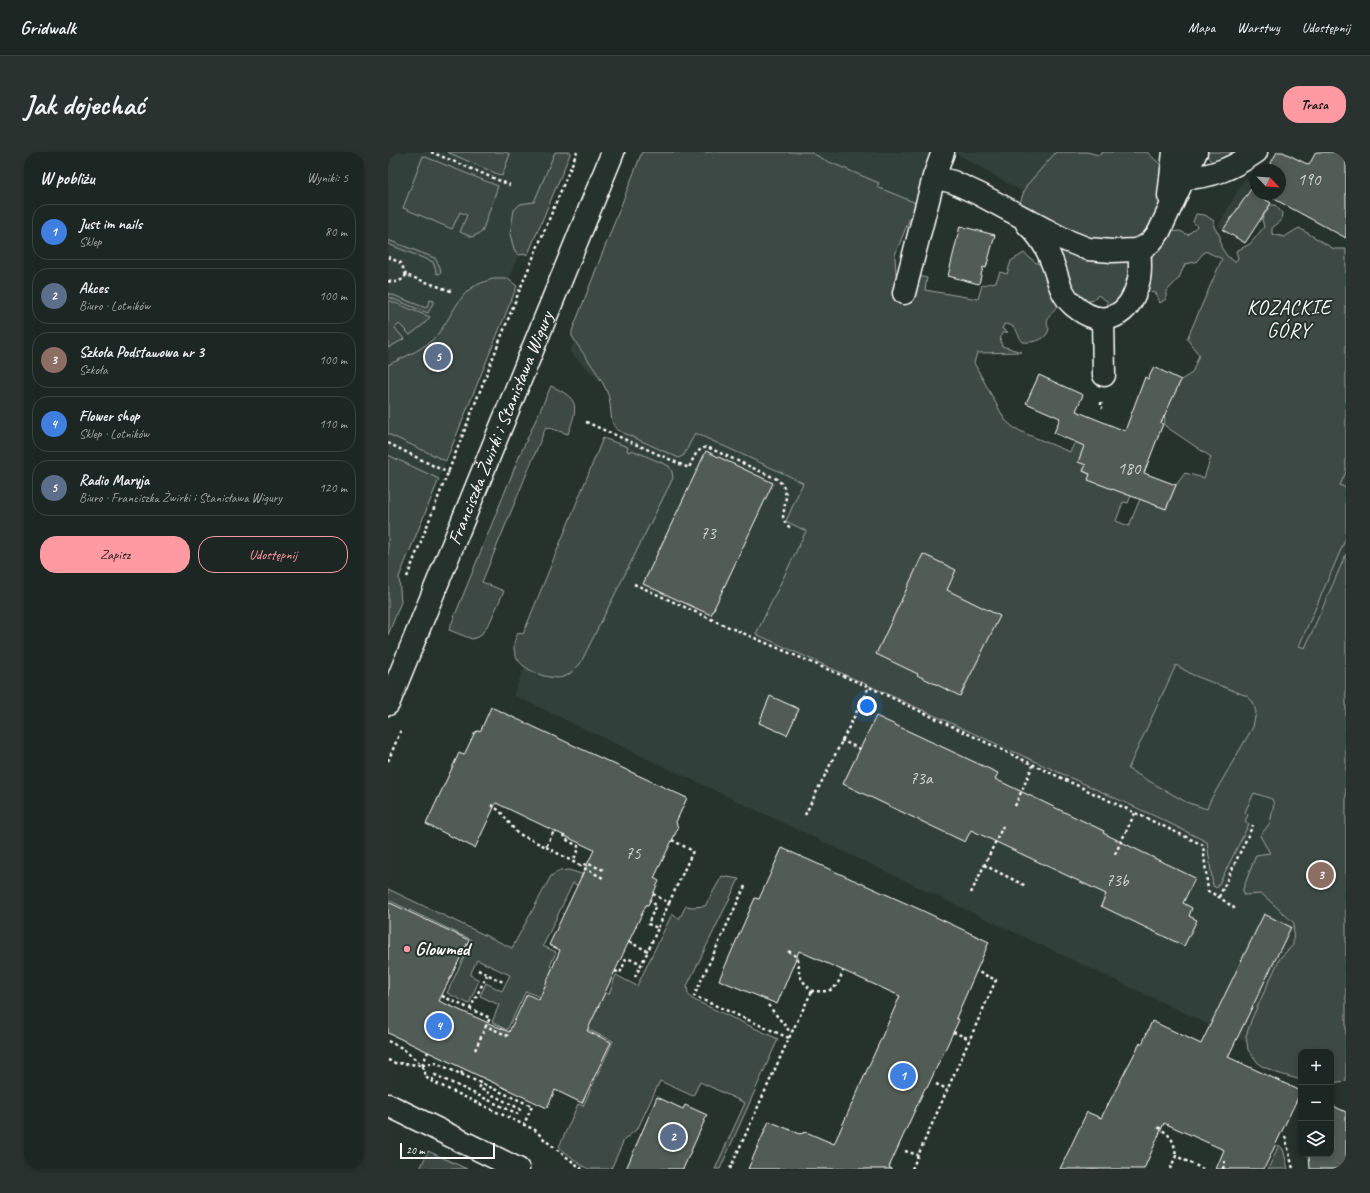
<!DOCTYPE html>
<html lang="pl">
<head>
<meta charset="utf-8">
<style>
  :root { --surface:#1c2622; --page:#29322f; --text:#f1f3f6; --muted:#a0a5a5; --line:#3a4340; --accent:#ff9aa2 }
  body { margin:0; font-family:Caveat,sans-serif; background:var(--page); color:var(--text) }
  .controls { position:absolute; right:12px; bottom:12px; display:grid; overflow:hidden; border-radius:8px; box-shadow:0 2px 6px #0003 }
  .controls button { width:36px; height:36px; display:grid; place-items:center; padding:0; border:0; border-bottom:1px solid var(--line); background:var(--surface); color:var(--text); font:20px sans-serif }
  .compass { position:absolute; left:862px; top:12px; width:36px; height:36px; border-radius:50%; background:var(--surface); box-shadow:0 2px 6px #0003; rotate:115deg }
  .scale { position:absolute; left:12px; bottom:10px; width:95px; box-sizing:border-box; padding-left:4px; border:2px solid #fff; border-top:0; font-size:11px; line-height:14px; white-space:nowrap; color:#fff; -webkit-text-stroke:3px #26332d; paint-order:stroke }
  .you { position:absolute; left:479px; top:554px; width:14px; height:14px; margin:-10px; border:3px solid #fff; border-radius:50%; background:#1a73e8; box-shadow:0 0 0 6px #1a73e833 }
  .badge { display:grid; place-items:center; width:26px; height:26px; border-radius:50%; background:var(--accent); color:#fff; font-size:13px; font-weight:700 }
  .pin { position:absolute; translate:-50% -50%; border:2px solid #fff; box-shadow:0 1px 4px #0006 }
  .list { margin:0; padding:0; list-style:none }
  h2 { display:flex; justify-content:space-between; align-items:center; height:52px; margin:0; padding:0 16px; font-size:17px }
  h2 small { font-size:13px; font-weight:400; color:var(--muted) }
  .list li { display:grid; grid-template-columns:26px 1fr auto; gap:12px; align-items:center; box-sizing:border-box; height:56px; margin:0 8px 8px; padding:0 8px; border:1px solid var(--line); border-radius:16px }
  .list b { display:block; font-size:15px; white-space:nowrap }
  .list p { margin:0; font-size:13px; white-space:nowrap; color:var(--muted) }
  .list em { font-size:13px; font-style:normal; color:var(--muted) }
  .actions { display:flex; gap:8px; padding:12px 16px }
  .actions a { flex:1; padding:9px 0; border:1px solid var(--accent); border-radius:16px; text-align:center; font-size:14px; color:var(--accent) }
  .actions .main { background:var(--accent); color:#111 }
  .icon { flex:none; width:22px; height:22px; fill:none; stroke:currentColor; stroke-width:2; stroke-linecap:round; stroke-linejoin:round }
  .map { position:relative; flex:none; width:958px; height:1017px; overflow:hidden; border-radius:16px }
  header { display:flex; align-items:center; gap:24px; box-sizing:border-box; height:56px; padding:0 20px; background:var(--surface); border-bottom:1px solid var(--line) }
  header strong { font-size:19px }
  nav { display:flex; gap:22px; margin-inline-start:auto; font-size:14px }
  .intro { display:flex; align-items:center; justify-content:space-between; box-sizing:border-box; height:96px; padding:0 24px }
  h1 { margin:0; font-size:28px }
  .button { padding:10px 18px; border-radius:16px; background:var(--accent); color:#111; font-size:14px; font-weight:700 }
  main { display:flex; gap:24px; padding:0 24px }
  aside { flex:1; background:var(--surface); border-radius:16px; box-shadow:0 2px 6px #0003 }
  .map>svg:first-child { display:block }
</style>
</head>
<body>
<header>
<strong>Gridwalk</strong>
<nav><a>Mapa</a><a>Warstwy</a><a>Udostępnij</a></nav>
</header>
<div class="intro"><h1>Jak dojechać</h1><a class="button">Trasa</a></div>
<main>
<aside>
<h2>W pobliżu<small>Wyniki: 5</small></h2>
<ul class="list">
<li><span class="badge" style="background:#3f7fe0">1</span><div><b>Just im nails</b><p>Sklep</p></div><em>80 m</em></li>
<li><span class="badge" style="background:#5c6f8a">2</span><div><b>Akces</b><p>Biuro · Lotników</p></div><em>100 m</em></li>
<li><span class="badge" style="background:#8d6e63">3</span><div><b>Szkoła Podstawowa nr 3</b><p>Szkoła</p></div><em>100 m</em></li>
<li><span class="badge" style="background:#3f7fe0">4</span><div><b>Flower shop</b><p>Sklep · Lotników</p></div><em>110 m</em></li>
<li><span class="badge" style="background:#5c6f8a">5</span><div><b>Radio Maryja</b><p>Biuro · Franciszka Żwirki i Stanisława Wigury</p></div><em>120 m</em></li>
</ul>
<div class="actions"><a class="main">Zapisz</a><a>Udostępnij</a></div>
</aside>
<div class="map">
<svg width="958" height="1017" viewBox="0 0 958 1017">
  <rect width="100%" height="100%" fill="#26332d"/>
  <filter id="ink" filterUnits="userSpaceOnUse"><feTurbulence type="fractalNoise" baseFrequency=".025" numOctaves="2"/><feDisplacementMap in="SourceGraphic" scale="8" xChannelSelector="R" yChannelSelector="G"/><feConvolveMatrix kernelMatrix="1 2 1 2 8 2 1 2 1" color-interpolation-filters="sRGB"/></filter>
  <g filter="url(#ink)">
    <g fill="#333f3a">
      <polygon points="0,0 183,0 140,102 130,103 119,132 127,139 40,353 0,336"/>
      <polygon points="263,0 548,0 424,313 836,514 958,237 958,909 943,900 913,900 913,916 125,543 243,259 182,200"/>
      <polygon points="566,0 668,0 640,43"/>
      <polygon points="857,26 868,34 868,42 876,42 874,44 884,50 857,91 830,74"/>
    </g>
    <g fill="#3e4944" stroke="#9ea4a2" fill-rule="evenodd">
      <polygon points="59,0 117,0 122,2 114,24"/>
      <polygon points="167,0 183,0 140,102 130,103 126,97 122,82 126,58 132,52 146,50"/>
      <path d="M254,0H422L439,9L491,31L489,35L528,51L507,103L508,122L514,131L531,124L539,126L537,138L590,147L594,133L608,130L612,120L619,122L623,109L636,101L647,110L659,116L670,152C666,160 655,167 661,177C659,188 645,191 635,190C627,181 631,173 616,172L614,177L620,180L614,181C612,186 612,189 614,194L633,200L589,201L586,211L617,268L625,275L636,281L682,300L688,288L698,290V313L695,319L743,344L740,351L735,350L728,369L741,374L752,347L778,357L788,333L797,321L816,326L823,305L777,274L776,254L785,244L793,228L804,221L811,203L799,187L834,107L817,99L808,110L797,112L791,126L778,140V147L772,151L768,141L758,140L754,136L767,95L781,80L792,79L800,83L809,74L805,70L808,62L817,63L826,69V75L832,84L833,95L839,104L847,110L850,106L848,99L862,92L876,75L874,67L882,53H887L894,61L893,69L884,76V82L896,85L911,76L946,97H958V320L952,333L958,336V386L911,494L917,496L958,402V929L943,931V900H913V928L889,921L872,913L860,898L858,884L864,866L892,806L905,793L906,771L874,742L855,743V737L868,703L882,701L872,684L882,671L886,652L884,647L866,641L857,660L860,663L857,669L861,672L829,736L825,734L819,690L773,667L368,482L418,379L398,369L415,331L399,323L307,281L296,303L291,306L229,278C221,269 224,258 221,246C216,226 194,202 184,184V179ZM788,513L805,523L859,544L865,550L868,560L865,575L822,649L819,657L798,650L740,617Z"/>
      <polygon points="668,0 699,0 711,3 715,0 759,0 774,14 776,54 753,88 707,91 630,56 638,34"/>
      <path d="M819,0H859L832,14C825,11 820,9 819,0Z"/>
      <polygon points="35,4 110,34 94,80 84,85 72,80 79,63 72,60 64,77 15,56"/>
      <polygon points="0,88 47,106 52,115 53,121 49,122 45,110 0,92"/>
      <polygon points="669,91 744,104 744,136 720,157 719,149 710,143 706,148 697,150 687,140 677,125"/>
      <path d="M105,127H120L129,134L58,309L0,282V213C14,206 31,199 43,189C60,174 66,150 82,137C89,132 98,129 105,127Z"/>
      <polygon points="0,141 38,156 42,148 46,149 40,161 0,145"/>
      <polygon points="0,148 42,165 36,172 22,183 11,172 7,176 16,187 0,196"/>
      <path d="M163,234C192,247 190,254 180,282L158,275L94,430L116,439L102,470L92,484L84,487L61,478L131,305Z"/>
      <path d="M215,286L240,295L239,299L241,300L244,298L281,314L284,320L285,326L192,512C187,517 182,523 175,525C169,527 162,525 156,524C141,519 125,511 126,492C126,489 129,484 130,481L135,482Z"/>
      <polygon points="0,303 51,327 11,425 13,450 0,483"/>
      <polygon points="181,718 206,726 199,740 185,731 155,794 168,800 162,814 221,842 228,823 249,834 284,762 291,767 298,754 305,755 317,754 334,724 351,727 299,834 300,842 304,847 390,887 332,1017 327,1017 357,951 312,930 305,944 272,929 250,976 236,988 223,1017 200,1017 193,1013 171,995 190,952 195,954 225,889 181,869 181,858 138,839 119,878 104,870 111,853 92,844 98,831 114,839 122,823 89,808 82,823 91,828 81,852 59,841 84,788 0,748 0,737 124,796 163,724 171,719"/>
      <polygon points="891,993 895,997 900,1017 880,1017"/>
      <polygon points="40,999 79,1017 32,1017"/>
    </g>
    <g fill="#515c57" stroke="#fff">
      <polygon points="889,0 895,0 921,13 928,0 958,0 958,86 877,42 892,42 892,18 879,18"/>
      <polygon points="863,37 868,42 883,51 857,91 835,78"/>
      <polygon points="572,74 607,83 598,116 595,115 591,132 560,124"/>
      <polygon points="766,215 793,228 773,271 775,272 756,321 788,333 778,357 700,328 702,322 695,319 698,313 690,310 696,294 666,281 672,266 638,251 651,223 695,243 688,259 737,279 757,225 760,227"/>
      <polygon points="318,299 385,331 323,463 255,432"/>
      <polygon points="535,402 568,418 559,438 612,464 572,544 529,523 530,522 488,502"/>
      <polygon points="382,544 411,557 399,583 371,571"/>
      <polygon points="103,555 299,646 288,670 290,676 266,726 271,729 260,753 258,753 199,879 223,890 194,951 167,938 159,956 0,881 0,750 81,788 51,849 121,880 139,842 151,848 172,798 161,793 206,698 108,651 87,696 38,672 71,601 76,603 87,580 93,578"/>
      <polygon points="488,564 610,621 607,627 716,679 715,681 807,726 795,751 804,756 801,764 809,768 796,794 713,754 718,742 583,678 577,690 455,632"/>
      <polygon points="394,696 531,757 601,790 568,866 571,868 539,936 537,936 501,1015 504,1017 360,1017 381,969 412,982 418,980 446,992 512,844 411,799 389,852 331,828 367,746 371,747"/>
      <polygon points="876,762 903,775 840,905 913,939 876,1017 828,1017 836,998 776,971 756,1017 672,1017 699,960 713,966 752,891 754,892 764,869 813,892"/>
      <polygon points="269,945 295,957 297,953 319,963 295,1017 238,1017"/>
      <polygon points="943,953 958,960 958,1017 922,1017 921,1002 943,1002"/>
    </g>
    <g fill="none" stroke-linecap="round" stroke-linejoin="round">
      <defs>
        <g id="minor">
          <polyline points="546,25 555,0"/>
          <path d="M796,26C825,25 845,16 868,0"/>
          <polyline points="781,44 786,0"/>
          <path d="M639,72C651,83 659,95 664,110C671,127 671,140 685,153C716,180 743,164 751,127C753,117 752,107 751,97"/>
          <polyline points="516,141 546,25 565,30 591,42 675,87 700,97 724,99 747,98 756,95 763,90 771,80 808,0"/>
          <polyline points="715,167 716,223"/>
          <polyline points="0,953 130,1017"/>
        </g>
        <g id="tertiary">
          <path id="s1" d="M0,552L225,0"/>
        </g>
      </defs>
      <use href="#minor" stroke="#fff" stroke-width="25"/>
      <use href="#tertiary" stroke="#fff" stroke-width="25"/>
      <g stroke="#fff" stroke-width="2.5" stroke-dasharray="3 3" stroke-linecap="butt">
        <polyline points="43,0 122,33"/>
        <polyline points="0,105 13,111 18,123 63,139"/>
        <path d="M0,129C8,131 13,130 18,123"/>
        <polyline points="713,250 713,255 715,256"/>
        <path d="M198,270L301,316C305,307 308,297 319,295L389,327L395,333L397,338L398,345L395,365L398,373L404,376"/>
        <polyline points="0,291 54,318 61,320"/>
        <polyline points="19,425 130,142 189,0"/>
        <polyline points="246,432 336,473 481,535"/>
        <polyline points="453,588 472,597"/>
        <polyline points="0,609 13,578"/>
        <polyline points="103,653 112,659 129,681 158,695 166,679"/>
        <polyline points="627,654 645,613"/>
        <polyline points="417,663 481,535 815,693 820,739 831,745 849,758"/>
        <polyline points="175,683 177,687 190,694 191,697 185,709"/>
        <polyline points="158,695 191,713 201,712 218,719"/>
        <polyline points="727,702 747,661"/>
        <polyline points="191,713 198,717 215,726"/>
        <polyline points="596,713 638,734"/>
        <polyline points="357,734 306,844 401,886"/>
        <polyline points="583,741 615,674"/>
        <polyline points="265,742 281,751 270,776"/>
        <polyline points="831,745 865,673"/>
        <polyline points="281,751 305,699 284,688"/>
        <polyline points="241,790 260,799 270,776 260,772 268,753 262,749"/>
        <path d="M400,799C417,808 407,813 413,826C416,831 420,835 424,839C444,840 448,839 455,819"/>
        <polyline points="90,818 115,830"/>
        <polyline points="227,819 232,821 238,807 241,807 253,811"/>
        <polyline points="247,825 260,799"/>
        <polyline points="54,844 102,866 98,874"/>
        <polyline points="380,853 403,881"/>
        <polyline points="82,857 99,823"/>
        <polyline points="565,880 582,887"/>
        <polyline points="0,889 14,896 34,913 48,911 144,954 136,972"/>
        <polyline points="87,898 98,874 120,884"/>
        <polyline points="0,908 7,911 34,913 37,920 37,924 41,928 147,978 158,989 194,1017"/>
        <polyline points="34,913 40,900"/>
        <polyline points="73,922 76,917"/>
        <polyline points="44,929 47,923 130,962 132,957 91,936 94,931"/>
        <polyline points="548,932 559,937"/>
        <path d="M770,975C783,984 786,987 788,1004"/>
        <polyline points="897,984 905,1017"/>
        <polyline points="517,999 530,1003"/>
        <polyline points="342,1017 401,886 424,839"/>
        <polyline points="524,1017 608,828 588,819"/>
        <polyline points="782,1017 788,1004 815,1017"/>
        <polyline points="835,1017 837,1009"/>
      </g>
      <use href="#minor" stroke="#26332d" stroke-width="22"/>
      <use href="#tertiary" stroke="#26332d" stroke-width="22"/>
    </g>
  </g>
  <circle fill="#ff9aa2" stroke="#26332d" stroke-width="1.5" cx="19" cy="797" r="4"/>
  <g text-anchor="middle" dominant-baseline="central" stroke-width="4" stroke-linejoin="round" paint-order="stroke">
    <g font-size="17" fill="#d4d6d5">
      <text x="921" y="27">190</text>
      <text x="741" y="316">180</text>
      <text x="320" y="381">73</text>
      <text x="533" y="626">73a</text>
      <text x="245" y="701">75</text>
      <text x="729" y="728">73b</text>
    </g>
    <g font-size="19" fill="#fff" stroke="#26332d">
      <text stroke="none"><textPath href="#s1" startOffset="298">Franciszka Żwirki i Stanisława Wigury</textPath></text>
    </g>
    <g font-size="19" font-weight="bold" fill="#fff" stroke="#26332d" text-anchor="start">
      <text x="27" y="797">Glowmed</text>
    </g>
    <g font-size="20" letter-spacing="1" fill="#fff" stroke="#26332d">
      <text x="901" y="155">KOZACKIE<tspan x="901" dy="23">GÓRY</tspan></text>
    </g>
  </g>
</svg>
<div class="controls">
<button>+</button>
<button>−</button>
<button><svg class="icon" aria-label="layers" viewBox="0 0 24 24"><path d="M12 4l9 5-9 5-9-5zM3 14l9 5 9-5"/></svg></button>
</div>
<svg class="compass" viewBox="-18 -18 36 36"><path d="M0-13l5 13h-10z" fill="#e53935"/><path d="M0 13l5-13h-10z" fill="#a0a5a5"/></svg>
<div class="scale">20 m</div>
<div class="you"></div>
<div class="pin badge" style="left:515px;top:924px;background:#3f7fe0">1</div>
<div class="pin badge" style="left:285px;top:985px;background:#5c6f8a">2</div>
<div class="pin badge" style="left:933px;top:723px;background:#8d6e63">3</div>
<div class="pin badge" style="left:51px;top:874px;background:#3f7fe0">4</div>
<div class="pin badge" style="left:50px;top:205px;background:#5c6f8a">5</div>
</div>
</main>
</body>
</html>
